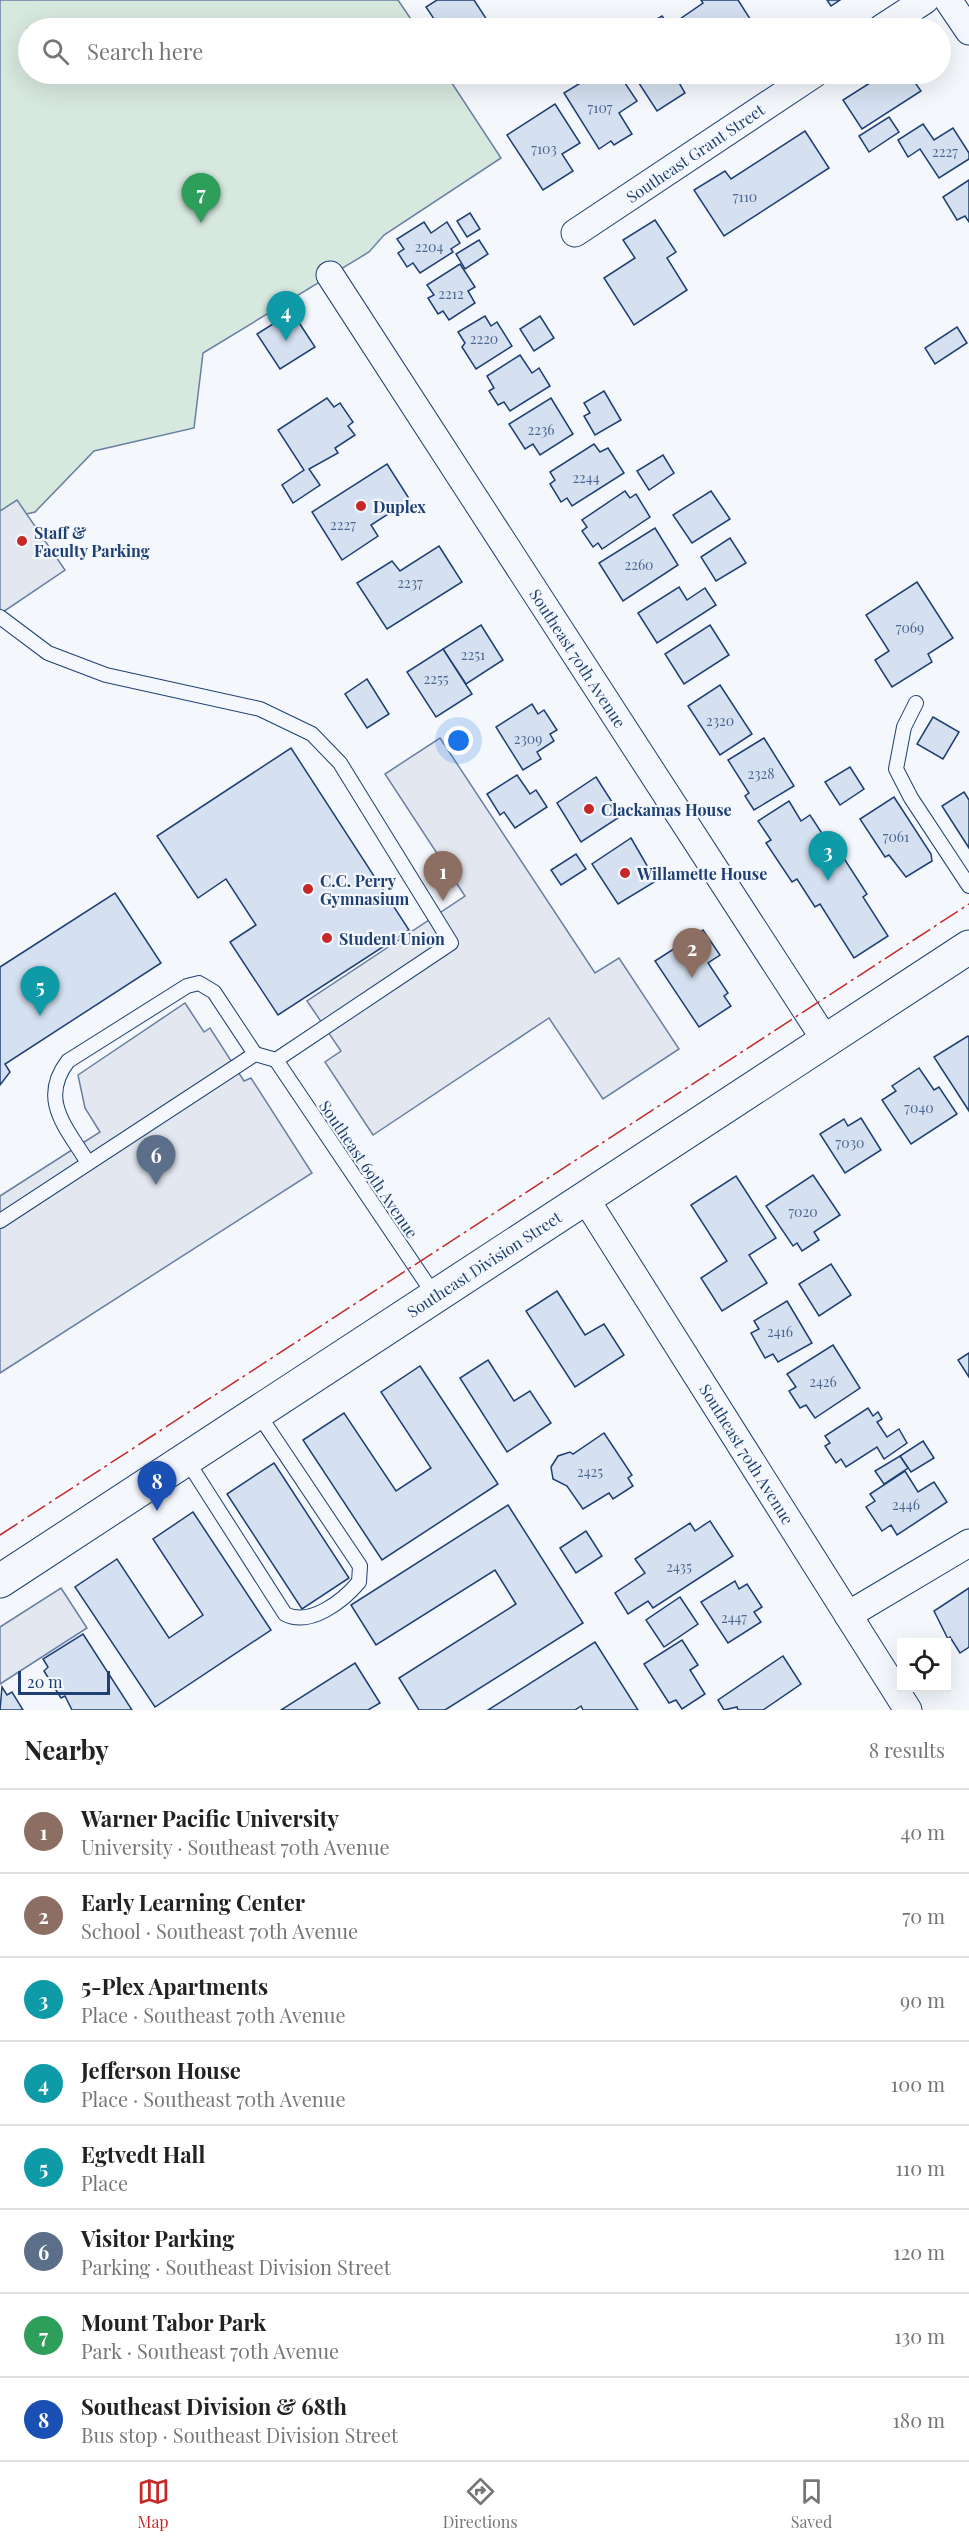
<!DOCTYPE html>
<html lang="en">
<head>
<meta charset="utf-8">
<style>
  :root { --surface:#fff; --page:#f6f6f6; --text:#222; --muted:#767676; --line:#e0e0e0; --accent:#c62828 }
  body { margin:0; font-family:"Playfair Display",serif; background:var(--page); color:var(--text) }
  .controls { position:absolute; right:18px; bottom:18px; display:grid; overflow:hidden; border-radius:0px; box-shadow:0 6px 24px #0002 }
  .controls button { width:54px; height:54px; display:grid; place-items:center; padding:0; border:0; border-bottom:2px solid var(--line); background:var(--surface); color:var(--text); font:30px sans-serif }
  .scale { position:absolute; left:18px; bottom:15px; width:92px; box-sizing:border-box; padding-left:6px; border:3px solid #1d3f73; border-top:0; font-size:16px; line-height:21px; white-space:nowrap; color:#1d3f73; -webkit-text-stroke:4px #f4f7fb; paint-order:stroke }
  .you { position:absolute; left:459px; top:741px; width:21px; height:21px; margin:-15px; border:4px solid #fff; border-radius:50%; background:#1a73e8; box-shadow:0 0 0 9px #1a73e833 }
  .badge { display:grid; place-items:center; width:39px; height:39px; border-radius:50%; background:var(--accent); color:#fff; font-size:20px; font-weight:700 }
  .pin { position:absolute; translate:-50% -50px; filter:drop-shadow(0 2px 3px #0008) }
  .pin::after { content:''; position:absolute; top:32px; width:21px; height:18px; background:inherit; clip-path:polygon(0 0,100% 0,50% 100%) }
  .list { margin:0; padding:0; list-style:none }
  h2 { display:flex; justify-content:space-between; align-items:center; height:78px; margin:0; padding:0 24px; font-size:26px }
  h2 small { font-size:20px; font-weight:400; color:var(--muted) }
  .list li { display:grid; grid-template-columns:39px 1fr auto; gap:18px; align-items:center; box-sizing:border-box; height:84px; padding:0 24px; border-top:2px solid var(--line) }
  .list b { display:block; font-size:22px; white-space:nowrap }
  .list p { margin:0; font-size:20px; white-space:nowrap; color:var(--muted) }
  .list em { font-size:20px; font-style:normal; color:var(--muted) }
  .icon { flex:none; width:33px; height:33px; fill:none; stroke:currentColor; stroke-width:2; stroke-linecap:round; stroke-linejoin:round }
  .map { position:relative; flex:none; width:969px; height:1710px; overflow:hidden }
  .search { position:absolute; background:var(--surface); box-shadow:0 6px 24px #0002; left:18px; right:18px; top:18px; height:66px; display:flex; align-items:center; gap:15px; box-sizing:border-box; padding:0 21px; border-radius:33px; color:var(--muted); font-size:22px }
  .sheet { height:750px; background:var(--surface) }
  nav { display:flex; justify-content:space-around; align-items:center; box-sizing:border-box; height:84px; border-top:2px solid var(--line); background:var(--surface); font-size:16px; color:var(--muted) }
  nav a { display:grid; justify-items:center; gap:3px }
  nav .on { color:var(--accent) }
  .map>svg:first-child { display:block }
</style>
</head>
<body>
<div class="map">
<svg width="969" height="1710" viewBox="0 0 969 1710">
  <rect width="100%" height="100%" fill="#f4f7fb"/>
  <polygon fill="#d7e8df" stroke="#687fa3" stroke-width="1.5" points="0,0 398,0 417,28 28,28 28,74 446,74 501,158 384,235 369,252 203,353 194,428 94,451 35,512 0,520"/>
  <g fill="#e3e8f0" stroke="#687fa3" stroke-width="1.5">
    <polygon points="17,500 65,570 0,614 0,511"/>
    <polygon points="440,738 595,973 619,958 679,1049 603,1099 549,1018 373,1135 325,1062 341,1051 307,1001 465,896 385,774"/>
    <polygon points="185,1003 204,1032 210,1028 244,1081 251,1078 312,1173 0,1373 0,1196 100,1132 85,1108 78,1075"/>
    <polygon points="61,1588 87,1628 0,1684 0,1627"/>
  </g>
  <g fill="#d5e0f0" stroke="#1d3f73" stroke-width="1.5">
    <polygon points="437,0 474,0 487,20 475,28 440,28 426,7"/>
    <polygon points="701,0 738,0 754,25 749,28 686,28 680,19 703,3"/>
    <polygon points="827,0 840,0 831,6"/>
    <polygon points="662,16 670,27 673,25 675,28 642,28"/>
    <polygon points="595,74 619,74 637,101 619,113 632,134 614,145 611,141 599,149 564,93"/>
    <polygon points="633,74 674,74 685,93 657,111"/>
    <polygon points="884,74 909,74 921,91 862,129 843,100"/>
    <polygon points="555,104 580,143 562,154 573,171 543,190 507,135"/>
    <polygon points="889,117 899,132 869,152 859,136"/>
    <polygon points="923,124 934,140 953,128 969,153 969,159 939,178 920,149 908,157 898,140"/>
    <polygon points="805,131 829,168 724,236 694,190 725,171 731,179"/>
    <polygon points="969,180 969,222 965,216 957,220 943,197"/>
    <polygon points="470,213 480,229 467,237 457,221"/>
    <polygon points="655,220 676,252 667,258 687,290 634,325 604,278 635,258 623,240"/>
    <polygon points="424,222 431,233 447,222 460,243 451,249 453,252 420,273 413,263 407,267 398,253 404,249 397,239"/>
    <polygon points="479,240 488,254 465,269 456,254"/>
    <polygon points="460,264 475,287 468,291 475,303 449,320 443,311 438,314 428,298 434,295 427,285"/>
    <polygon points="292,312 315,347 280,369 257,334"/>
    <polygon points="485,316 491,326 497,322 512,346 476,369 462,347 465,343 458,332"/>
    <polygon points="540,316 554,338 534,351 520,329"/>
    <polygon points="957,327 967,343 935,364 925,348"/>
    <polygon points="520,355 532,373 539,368 550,386 510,411 504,402 498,405 489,391 494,388 487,376"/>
    <polygon points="604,391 621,420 595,435 584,416 590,413 584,403"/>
    <polygon points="327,398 334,407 340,403 353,422 348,426 355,435 335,448 338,453 309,469 320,485 293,503 282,485 304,470 278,430"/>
    <polygon points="551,398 573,434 540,455 533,444 525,449 509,424"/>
    <polygon points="594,444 600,452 608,448 624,473 572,506 567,498 561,502 550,484 555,480 550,472"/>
    <polygon points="663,455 674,473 649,490 637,471"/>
    <polygon points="387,464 410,500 371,525 378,536 342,560 312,512"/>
    <polygon points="625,491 630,498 636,494 650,517 602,549 598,543 593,547 582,531 587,527 582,520"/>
    <polygon points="711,491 730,519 692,543 673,515"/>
    <polygon points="655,528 678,565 623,601 599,563"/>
    <polygon points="730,538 746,563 716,581 701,557"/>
    <polygon points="439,546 462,582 387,629 357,583 392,561 400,571"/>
    <polygon points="917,582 953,638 928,654 932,662 892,687 875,660 889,651 866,615"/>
    <polygon points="679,587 687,600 705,588 716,605 657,643 638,613"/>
    <polygon points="481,625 503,660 466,684 443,649"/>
    <polygon points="710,625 729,655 684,684 665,654"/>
    <polygon points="443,649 472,694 436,717 407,672"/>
    <polygon points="367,679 389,714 367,728 345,694"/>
    <polygon points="720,685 752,734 720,755 688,706"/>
    <polygon points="532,704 538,714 544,710 557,730 550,734 554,741 537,752 541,759 523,770 496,727"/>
    <polygon points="933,717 959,732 943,759 917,744"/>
    <polygon points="764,738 794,786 754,810 745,796 749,793 728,760"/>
    <polygon points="291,748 409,930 278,1015 230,942 256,925 226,879 198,898 157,836"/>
    <polygon points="850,767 864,789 840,805 825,782"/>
    <polygon points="517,775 530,794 536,790 547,807 515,828 504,812 500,815 487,794"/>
    <polygon points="596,777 621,816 581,842 557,803"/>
    <polygon points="964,792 969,800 969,848 942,806"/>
    <polygon points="894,797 931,854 932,861 906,877 889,855 885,857 860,819"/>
    <polygon points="789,801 801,821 810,815 823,835 827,832 867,894 863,897 888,936 854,958 820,904 815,907 797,879 792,882 766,843 771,840 758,821"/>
    <polygon points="631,838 656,881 618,904 592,864"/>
    <polygon points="576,854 586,869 561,885 551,870"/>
    <polygon points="115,893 161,963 5,1064 10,1072 0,1085 0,967"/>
    <polygon points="703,930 720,955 708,963 728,993 724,996 731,1006 699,1027 655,961"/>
    <polygon points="968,1036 969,1037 969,1111 934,1057"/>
    <polygon points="919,1068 934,1090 939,1087 957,1114 911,1144 882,1100 896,1091 892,1086"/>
    <polygon points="861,1118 881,1150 845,1173 820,1134 844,1119 848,1126"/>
    <polygon points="813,1175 840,1215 814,1232 819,1240 802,1251 797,1243 793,1246 766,1206"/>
    <polygon points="736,1176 776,1238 749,1255 767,1283 722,1311 701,1278 727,1261 691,1205"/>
    <polygon points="831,1264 851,1295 819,1316 799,1284"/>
    <polygon points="557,1291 585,1335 604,1324 624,1355 575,1387 526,1311"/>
    <polygon points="787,1301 812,1343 778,1362 773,1354 765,1358 751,1333 759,1329 754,1321"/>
    <polygon points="833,1345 860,1388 815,1418 806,1405 800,1408 789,1391 796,1387 787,1374"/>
    <polygon points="969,1353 969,1377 958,1360"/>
    <polygon points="488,1360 514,1401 530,1391 551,1423 507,1452 460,1378"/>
    <polygon points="420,1366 498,1484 382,1560 303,1440 344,1413 396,1491 431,1468 381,1392"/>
    <polygon points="868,1408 873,1416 878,1412 882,1419 877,1422 887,1437 899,1429 907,1443 884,1459 877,1447 846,1467 841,1459 836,1463 825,1446 830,1443 825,1436"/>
    <polygon points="604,1433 632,1475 628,1478 633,1486 613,1499 609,1493 583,1509 567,1486 553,1479 551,1467 558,1456 570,1452 573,1454"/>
    <polygon points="923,1441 934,1458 911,1472 900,1456"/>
    <polygon points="900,1456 908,1468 884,1484 875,1471"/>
    <polygon points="274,1463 349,1578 302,1609 227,1494"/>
    <polygon points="905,1471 918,1492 934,1482 947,1502 897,1535 891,1525 882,1531 866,1507 875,1501 870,1494"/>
    <polygon points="508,1505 583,1623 445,1710 419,1710 399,1678 516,1604 495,1570 376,1645 351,1605"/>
    <polygon points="193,1512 271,1630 155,1707 75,1587 117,1559 169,1638 203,1615 153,1539"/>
    <polygon points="710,1521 733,1556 653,1608 648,1601 628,1614 615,1593 645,1573 635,1559 690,1523 695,1531"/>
    <polygon points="586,1531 602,1556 576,1573 560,1548"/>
    <polygon points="735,1581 739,1589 747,1584 762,1607 754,1612 761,1622 728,1643 701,1602"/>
    <polygon points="969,1588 969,1647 960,1653 950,1637 948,1639 934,1611"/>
    <polygon points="680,1597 698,1624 664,1647 646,1620"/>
    <polygon points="83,1634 132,1710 72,1710 65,1696 61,1698 44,1671 48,1667 43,1659"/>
    <polygon points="682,1640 698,1665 690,1670 705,1694 682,1709 676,1700 669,1703 644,1664"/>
    <polygon points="595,1642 638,1710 583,1710 581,1706 575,1710 488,1710"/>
    <polygon points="783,1656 801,1684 763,1710 738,1710 737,1707 724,1710 718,1700"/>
    <polygon points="355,1663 380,1703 368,1710 281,1710"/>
    <polygon points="2,1687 7,1695 12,1692 23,1710 0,1710"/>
  </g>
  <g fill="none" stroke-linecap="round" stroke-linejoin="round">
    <defs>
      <g id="lane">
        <polyline points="0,617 48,653 106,675 260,709 312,734 340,763 451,943 276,1060 255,1054 0,1221"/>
        <polyline points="916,703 904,727 896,769 911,798 969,886"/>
        <polyline points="276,1060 435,1296"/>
        <path d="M88,1163C67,1128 38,1100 68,1061L187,986L199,983L214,992L255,1054"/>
        <path d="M186,1459L285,1614C310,1627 343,1601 359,1582L360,1566L257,1412"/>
      </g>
      <g id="street">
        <polyline points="948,0 969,31"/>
        <polyline points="882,28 925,0"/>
        <polyline points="575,233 814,74"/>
        <polyline points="330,275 826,1041"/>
        <polyline points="585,1198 908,1710"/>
        <polyline points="848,1615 969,1543"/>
      </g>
      <polyline id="secondary" points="0,1581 969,947"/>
    </defs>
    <use href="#lane" stroke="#1d3f73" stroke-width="16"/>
    <use href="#street" stroke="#1d3f73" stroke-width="29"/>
    <use href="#secondary" stroke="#1d3f73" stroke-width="35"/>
    <use href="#lane" stroke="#f4f7fb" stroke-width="14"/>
    <use href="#street" stroke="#f4f7fb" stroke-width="27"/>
    <use href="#secondary" stroke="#f4f7fb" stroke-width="33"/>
    <polyline stroke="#c62828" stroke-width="1.5" stroke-dasharray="21 4.5 3 4.5" stroke-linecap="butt" points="0,1535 969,904"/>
  </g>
  <g fill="#c62828" stroke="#f4f7fb" stroke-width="2">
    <circle cx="361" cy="506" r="6"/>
    <circle cx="22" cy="541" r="6"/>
    <circle cx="589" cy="809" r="6"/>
    <circle cx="625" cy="873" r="6"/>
    <circle cx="308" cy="889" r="6"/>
    <circle cx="327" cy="938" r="6"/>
  </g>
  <g text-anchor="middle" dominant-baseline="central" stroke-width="4.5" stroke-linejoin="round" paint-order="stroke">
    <g font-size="14" fill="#4b6792">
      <text x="600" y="107">7107</text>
      <text x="544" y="148">7103</text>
      <text x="945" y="151">2227</text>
      <text x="745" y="196">7110</text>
      <text x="429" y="246">2204</text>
      <text x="451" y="293">2212</text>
      <text x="484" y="338">2220</text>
      <text x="541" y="429">2236</text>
      <text x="586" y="477">2244</text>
      <text x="343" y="524">2227</text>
      <text x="639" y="564">2260</text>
      <text x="410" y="582">2237</text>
      <text x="910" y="627">7069</text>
      <text x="473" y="654">2251</text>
      <text x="436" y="678">2255</text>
      <text x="720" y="720">2320</text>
      <text x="528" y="738">2309</text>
      <text x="761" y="773">2328</text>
      <text x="896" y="836">7061</text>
      <text x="919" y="1107">7040</text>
      <text x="850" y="1142">7030</text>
      <text x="803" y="1211">7020</text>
      <text x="780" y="1331">2416</text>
      <text x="823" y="1381">2426</text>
      <text x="590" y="1471">2425</text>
      <text x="906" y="1504">2446</text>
      <text x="679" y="1566">2435</text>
      <text x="734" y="1617">2447</text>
    </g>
    <g font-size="16" fill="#1d3f73" stroke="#f4f7fb">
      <text transform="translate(695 153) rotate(-34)">Southeast Grant Street</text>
      <text transform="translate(578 658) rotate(57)">Southeast 70th Avenue</text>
      <text transform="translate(369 1169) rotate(56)">Southeast 69th Avenue</text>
      <text transform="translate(484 1264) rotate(-33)">Southeast Division Street</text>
      <text transform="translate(747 1454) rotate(58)">Southeast 70th Avenue</text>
    </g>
    <g font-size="16" font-weight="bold" fill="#1d3f73" stroke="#f4f7fb" text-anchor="start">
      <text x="373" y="506">Duplex</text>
      <text x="34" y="532">Staff &amp;<tspan x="34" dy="18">Faculty Parking</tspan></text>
      <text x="601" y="809">Clackamas House</text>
      <text x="637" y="873">Willamette House</text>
      <text x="320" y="880">C.C. Perry<tspan x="320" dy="18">Gymnasium</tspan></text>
      <text x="339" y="938">Student Union</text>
    </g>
  </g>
</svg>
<div class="controls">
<button><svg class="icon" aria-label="locate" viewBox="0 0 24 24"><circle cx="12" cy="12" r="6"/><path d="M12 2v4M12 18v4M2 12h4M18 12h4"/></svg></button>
</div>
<div class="scale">20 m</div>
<div class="you"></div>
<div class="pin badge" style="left:443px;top:901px;background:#8d6e63">1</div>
<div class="pin badge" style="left:692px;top:978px;background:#8d6e63">2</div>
<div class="pin badge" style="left:828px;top:881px;background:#0f9aa8">3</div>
<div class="pin badge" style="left:286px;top:341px;background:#0f9aa8">4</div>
<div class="pin badge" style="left:40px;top:1016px;background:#0f9aa8">5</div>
<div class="pin badge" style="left:156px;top:1185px;background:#5c6f8a">6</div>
<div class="pin badge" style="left:201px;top:223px;background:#2e9e5b">7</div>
<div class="pin badge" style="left:157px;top:1511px;background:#1a4fb4">8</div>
<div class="search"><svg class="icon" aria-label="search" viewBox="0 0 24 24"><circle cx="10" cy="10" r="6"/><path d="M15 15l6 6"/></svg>Search here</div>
</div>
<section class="sheet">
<h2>Nearby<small>8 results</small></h2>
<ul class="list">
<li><span class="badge" style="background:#8d6e63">1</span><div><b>Warner Pacific University</b><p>University · Southeast 70th Avenue</p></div><em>40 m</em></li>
<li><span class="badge" style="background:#8d6e63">2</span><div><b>Early Learning Center</b><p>School · Southeast 70th Avenue</p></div><em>70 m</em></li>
<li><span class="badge" style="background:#0f9aa8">3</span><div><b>5-Plex Apartments</b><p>Place · Southeast 70th Avenue</p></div><em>90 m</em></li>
<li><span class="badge" style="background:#0f9aa8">4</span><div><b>Jefferson House</b><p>Place · Southeast 70th Avenue</p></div><em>100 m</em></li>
<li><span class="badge" style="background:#0f9aa8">5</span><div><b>Egtvedt Hall</b><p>Place</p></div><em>110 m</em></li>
<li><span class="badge" style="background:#5c6f8a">6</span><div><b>Visitor Parking</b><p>Parking · Southeast Division Street</p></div><em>120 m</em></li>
<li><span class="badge" style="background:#2e9e5b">7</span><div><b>Mount Tabor Park</b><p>Park · Southeast 70th Avenue</p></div><em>130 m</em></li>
<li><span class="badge" style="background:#1a4fb4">8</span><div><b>Southeast Division &amp; 68th</b><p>Bus stop · Southeast Division Street</p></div><em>180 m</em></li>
</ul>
</section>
<nav>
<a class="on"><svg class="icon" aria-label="map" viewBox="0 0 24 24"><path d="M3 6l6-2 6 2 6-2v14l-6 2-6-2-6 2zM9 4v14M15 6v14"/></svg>Map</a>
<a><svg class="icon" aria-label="directions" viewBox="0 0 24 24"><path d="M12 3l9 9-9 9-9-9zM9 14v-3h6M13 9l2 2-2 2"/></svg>Directions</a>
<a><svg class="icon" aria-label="saved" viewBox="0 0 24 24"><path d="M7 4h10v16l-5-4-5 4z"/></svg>Saved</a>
</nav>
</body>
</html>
